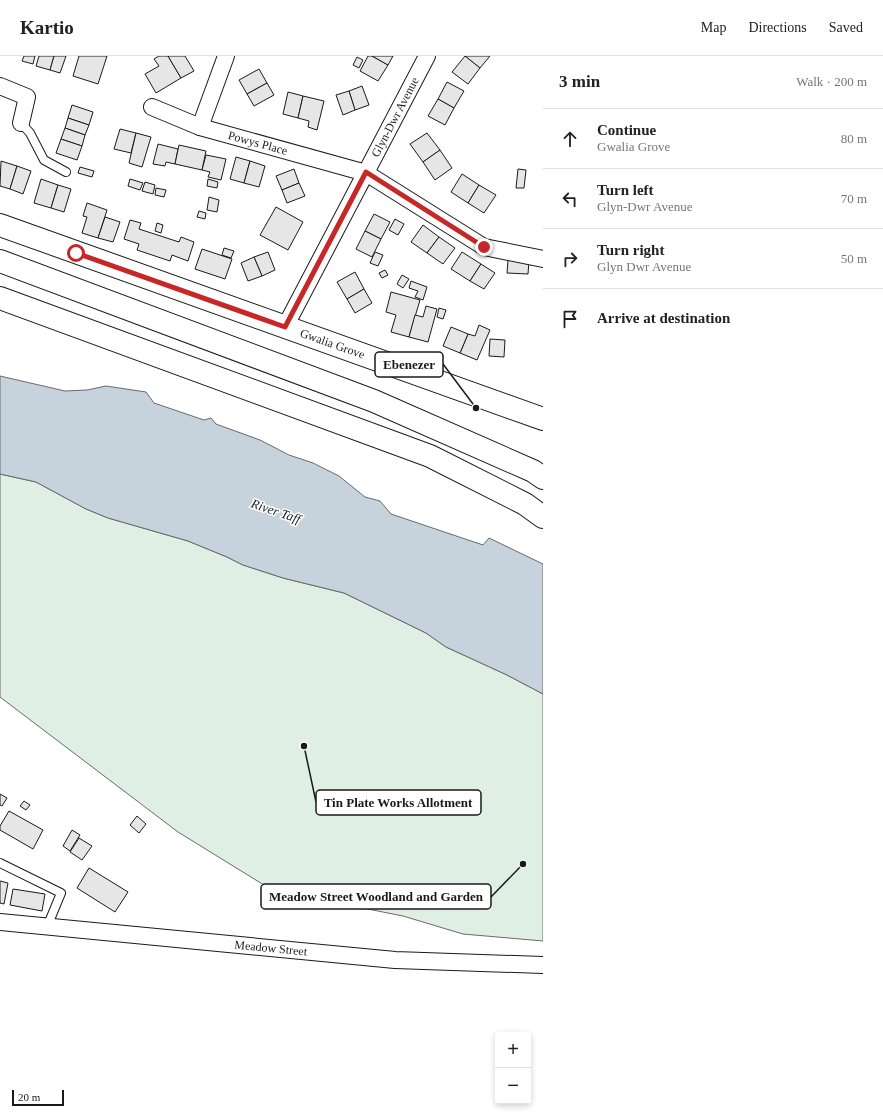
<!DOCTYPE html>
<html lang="en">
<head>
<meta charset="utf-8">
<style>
  :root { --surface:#fff; --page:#f6f6f6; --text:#222; --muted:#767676; --line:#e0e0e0 }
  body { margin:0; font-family:"Times New Roman",serif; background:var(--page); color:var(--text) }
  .controls { position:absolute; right:12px; bottom:12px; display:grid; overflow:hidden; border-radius:4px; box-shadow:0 2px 6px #0003 }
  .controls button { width:36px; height:36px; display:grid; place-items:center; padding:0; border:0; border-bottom:1px solid var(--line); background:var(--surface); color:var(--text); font:20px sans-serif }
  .scale { position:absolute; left:12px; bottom:10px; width:52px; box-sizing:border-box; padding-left:4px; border:2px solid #1a1a1a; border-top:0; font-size:11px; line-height:14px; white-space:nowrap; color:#1a1a1a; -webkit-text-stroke:3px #fff; paint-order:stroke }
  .stop { position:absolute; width:12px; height:12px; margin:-9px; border:3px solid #c62828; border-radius:50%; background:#fff }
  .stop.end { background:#c62828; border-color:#fff; box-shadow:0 1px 4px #0008 }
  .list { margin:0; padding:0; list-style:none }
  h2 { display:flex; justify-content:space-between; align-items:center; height:52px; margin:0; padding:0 16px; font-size:17px }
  h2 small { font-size:13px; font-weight:400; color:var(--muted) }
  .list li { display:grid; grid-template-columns:26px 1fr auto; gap:12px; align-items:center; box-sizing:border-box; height:60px; padding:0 16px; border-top:1px solid var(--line) }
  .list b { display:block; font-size:15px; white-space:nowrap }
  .list p { margin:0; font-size:13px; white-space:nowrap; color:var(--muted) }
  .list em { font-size:13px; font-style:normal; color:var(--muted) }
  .icon { flex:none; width:22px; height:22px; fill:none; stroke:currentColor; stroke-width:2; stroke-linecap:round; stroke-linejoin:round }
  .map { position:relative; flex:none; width:543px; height:1060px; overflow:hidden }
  header { display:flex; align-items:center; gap:24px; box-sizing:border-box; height:56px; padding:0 20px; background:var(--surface); border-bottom:1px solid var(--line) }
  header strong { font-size:19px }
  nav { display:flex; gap:22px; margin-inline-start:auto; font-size:14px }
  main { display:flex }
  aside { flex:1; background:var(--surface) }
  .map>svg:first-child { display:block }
</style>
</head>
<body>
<header>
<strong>Kartio</strong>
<nav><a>Map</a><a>Directions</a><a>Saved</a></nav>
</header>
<main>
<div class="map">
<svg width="543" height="1060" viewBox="0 0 543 1060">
  <rect width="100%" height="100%" fill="#fff"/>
  <polygon fill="#e0efe3" stroke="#6a6a6a" points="0,418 36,426 86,453 108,462 188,485 227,501 243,509 283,522 344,537 426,577 446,591 507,619 543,638 543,885 463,878 403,860 272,834 178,776 0,641"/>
  <polygon fill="#c6d2dc" stroke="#6a6a6a" points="0,320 65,335 87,334 106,330 146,336 154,347 204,364 211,362 216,368 260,384 289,399 313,407 339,420 365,441 380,445 391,458 483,489 489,482 543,508 543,638 507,619 446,591 426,577 344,537 283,522 243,509 227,501 188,485 108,462 86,453 36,426 0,418"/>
  <g fill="#e6e6e6" stroke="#1a1a1a">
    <polygon points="24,0 35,0 33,8 22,5"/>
    <polygon points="39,0 54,0 50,14 36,10"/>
    <polygon points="54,0 66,0 60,17 50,14"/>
    <polygon points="79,0 107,0 98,28 73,20"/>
    <polygon points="159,0 168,0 181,22 156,37 145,18 159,10 154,3"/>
    <polygon points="168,0 185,0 194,15 181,22"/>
    <polygon points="368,0 372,0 388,9 378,25 360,15"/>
    <polygon points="372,0 393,0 388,9"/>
    <polygon points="465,0 490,0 480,12"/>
    <polygon points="465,0 480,12 468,28 452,16"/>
    <polygon points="357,1 363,4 359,12 353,9"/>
    <polygon points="259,13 267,27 247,38 239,24"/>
    <polygon points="447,26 464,35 454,52 438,43"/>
    <polygon points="267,27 274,39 254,50 247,38"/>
    <polygon points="362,30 369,49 355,54 349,35"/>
    <polygon points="349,35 355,54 343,59 336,39"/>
    <polygon points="288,36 303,40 298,62 283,58"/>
    <polygon points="303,40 324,45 317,74 308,71 309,65 298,62"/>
    <polygon points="438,43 454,52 445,69 428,60"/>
    <polygon points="72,49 93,56 89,69 68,62"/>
    <polygon points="68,62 89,69 85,79 65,72"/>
    <polygon points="65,72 85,79 82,90 61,83"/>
    <polygon points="120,73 136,77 131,97 114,93"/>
    <polygon points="136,77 151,81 142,111 129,107"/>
    <polygon points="427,77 440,94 423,106 410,88"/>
    <polygon points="61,83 82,90 77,104 56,97"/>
    <polygon points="158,88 178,93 175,108 166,106 165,110 153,108"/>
    <polygon points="179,89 206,95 202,114 175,108"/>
    <polygon points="440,94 452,112 435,124 423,106"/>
    <polygon points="206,99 226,103 221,124 208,121 210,116 202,114"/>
    <polygon points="236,101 250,105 244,127 230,123"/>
    <polygon points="1,105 17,110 10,133 0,130"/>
    <polygon points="250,105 265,110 259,131 244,127"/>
    <polygon points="17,110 31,115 23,138 10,133"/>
    <polygon points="80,111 94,115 92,121 78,117"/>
    <polygon points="294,113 299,127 282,134 276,120"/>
    <polygon points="518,113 526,114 524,132 516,132"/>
    <polygon points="462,118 479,129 468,147 451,136"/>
    <polygon points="41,123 58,129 51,152 34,147"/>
    <polygon points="130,123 143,127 140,134 128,130"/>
    <polygon points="208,123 218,126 217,132 207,130"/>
    <polygon points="145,126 155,129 153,138 142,135"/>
    <polygon points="299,127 305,140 287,147 282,134"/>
    <polygon points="58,129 71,133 64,156 51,152"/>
    <polygon points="479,129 496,139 484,157 468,147"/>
    <polygon points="156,132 166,134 164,141 155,139"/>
    <polygon points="209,141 219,144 217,156 207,154"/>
    <polygon points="87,147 107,154 98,182 82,177 87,161 83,160"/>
    <polygon points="276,151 303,166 288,194 260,179"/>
    <polygon points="199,155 206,157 205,163 197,161"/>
    <polygon points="374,158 390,166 381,183 365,175"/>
    <polygon points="105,161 120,166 113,186 98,182"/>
    <polygon points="395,163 404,168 398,179 389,174"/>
    <polygon points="130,164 141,167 139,173 179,186 181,181 194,186 188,205 172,199 170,205 137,194 139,188 124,183"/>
    <polygon points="157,167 163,169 161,177 155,175"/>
    <polygon points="423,169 439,181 427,197 411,186"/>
    <polygon points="365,175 381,183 372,201 356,193"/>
    <polygon points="439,181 455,192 443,208 427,197"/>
    <polygon points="224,192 234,195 231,202 222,199"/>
    <polygon points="202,193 232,203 225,223 195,213"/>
    <polygon points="268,196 275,214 262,220 254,201"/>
    <polygon points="375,196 383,199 378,210 370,207"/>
    <polygon points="462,196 481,208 470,225 451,213"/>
    <polygon points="254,201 262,220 248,225 241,207"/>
    <polygon points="508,204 529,205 528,218 507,217"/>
    <polygon points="481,208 495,217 484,233 470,225"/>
    <polygon points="385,214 388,219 382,222 379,217"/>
    <polygon points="355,216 364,233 347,243 337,226"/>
    <polygon points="402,219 409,223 403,232 397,228"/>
    <polygon points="411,225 427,231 423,244 415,241 418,235 409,232"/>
    <polygon points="364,233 372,247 355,257 347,243"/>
    <polygon points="391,236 420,244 409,281 391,276 396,259 386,256"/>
    <polygon points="426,250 437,253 428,286 409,281 415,259 423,261"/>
    <polygon points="439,252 446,254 443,263 437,261"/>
    <polygon points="479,269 490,274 477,304 460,297 468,278 475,280"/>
    <polygon points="451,271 468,278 460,297 443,290"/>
    <polygon points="490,283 505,284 504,301 489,300"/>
    <polygon points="0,738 7,742 2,750 0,749"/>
    <polygon points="24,745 30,749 26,754 20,750"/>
    <polygon points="9,755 43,774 33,793 0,774 0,770"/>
    <polygon points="137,760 146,768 139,777 130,769"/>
    <polygon points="72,774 80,779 70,795 63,790"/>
    <polygon points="79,782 92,790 82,804 70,796"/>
    <polygon points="89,812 128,836 115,856 77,832"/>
    <polygon points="0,825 8,827 4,848 0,847"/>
    <polygon points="13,833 45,838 42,855 10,849"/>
  </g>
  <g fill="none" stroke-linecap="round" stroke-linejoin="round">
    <defs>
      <g id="lane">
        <polyline points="21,67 30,77 44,104 66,116"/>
        <polyline points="0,807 61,837 47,871"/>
      </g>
      <g id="street">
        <polyline points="0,30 27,41 21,67"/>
        <path id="s1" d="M152,51L200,71L366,117L484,191L543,203"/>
        <polyline points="200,71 226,0"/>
        <path id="s2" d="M285,271L427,0"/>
        <path id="s3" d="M0,866L395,904L543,909"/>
      </g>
      <g id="primary">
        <path id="s4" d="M0,169L543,363"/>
      </g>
      <g id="highway">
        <polyline points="0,205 374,345 533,415 543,422"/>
        <polyline points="0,242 430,400 525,448 543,461"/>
      </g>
    </defs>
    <use href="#lane" stroke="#1a1a1a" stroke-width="10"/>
    <use href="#street" stroke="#1a1a1a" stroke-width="18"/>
    <use href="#primary" stroke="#1a1a1a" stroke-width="24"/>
    <use href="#highway" stroke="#1a1a1a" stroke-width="24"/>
    <use href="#lane" stroke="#fff" stroke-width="8"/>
    <use href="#street" stroke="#fff" stroke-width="16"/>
    <use href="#primary" stroke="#fff" stroke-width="22"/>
    <use href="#highway" stroke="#fff" stroke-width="22"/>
  </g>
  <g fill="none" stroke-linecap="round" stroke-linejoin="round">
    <polyline stroke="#c62828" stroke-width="5" points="76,197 285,271 366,116 484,191"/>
  </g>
  <g text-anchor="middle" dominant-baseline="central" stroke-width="3" stroke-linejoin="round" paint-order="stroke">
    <g font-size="12" fill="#1a1a1a" stroke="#fff">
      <text stroke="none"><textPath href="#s2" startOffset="237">Glyn-Dwr Avenue</textPath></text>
      <text stroke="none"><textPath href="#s1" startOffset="112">Powys Place</textPath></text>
      <text stroke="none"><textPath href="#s4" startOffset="353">Gwalia Grove</textPath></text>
      <text stroke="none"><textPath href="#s3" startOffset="272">Meadow Street</textPath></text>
    </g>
    <g font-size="13" font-style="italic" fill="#1a1a1a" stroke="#fff">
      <text transform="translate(276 455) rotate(19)">River Taff</text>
    </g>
  </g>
  <path fill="none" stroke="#1a1a1a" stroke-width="1.5" d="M476 352L443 308M304 690L316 746M523 808L491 841"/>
  <g fill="#1a1a1a" stroke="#fff" stroke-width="1.5">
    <circle cx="476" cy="352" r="4"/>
    <circle cx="304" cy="690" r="4"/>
    <circle cx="523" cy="808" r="4"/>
  </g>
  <g fill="#fff" stroke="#1a1a1a" stroke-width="1.5">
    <rect x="375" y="296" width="68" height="25" rx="4"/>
    <rect x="316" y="734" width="165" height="25" rx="4"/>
    <rect x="261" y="828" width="230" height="25" rx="4"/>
  </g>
  <g font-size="13" text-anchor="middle" font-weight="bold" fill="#1a1a1a">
    <text x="409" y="313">Ebenezer</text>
    <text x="398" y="751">Tin Plate Works Allotment</text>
    <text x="376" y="845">Meadow Street Woodland and Garden</text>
  </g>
</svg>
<div class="controls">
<button>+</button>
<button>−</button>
</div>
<div class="scale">20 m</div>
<div class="stop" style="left:76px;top:197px"></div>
<div class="stop end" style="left:484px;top:191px"></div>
</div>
<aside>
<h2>3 min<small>Walk · 200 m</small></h2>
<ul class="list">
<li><svg class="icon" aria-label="ahead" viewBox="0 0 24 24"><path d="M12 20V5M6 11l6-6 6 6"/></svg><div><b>Continue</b><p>Gwalia Grove</p></div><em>80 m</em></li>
<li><svg class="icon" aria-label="left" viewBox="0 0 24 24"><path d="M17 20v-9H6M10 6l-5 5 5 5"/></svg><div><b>Turn left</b><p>Glyn-Dwr Avenue</p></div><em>70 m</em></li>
<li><svg class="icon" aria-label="right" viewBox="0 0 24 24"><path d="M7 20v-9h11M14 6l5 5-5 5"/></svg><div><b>Turn right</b><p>Glyn Dwr Avenue</p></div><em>50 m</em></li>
<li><svg class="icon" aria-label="arrive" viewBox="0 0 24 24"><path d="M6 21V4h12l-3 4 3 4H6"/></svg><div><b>Arrive at destination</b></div></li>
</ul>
</aside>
</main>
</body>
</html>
